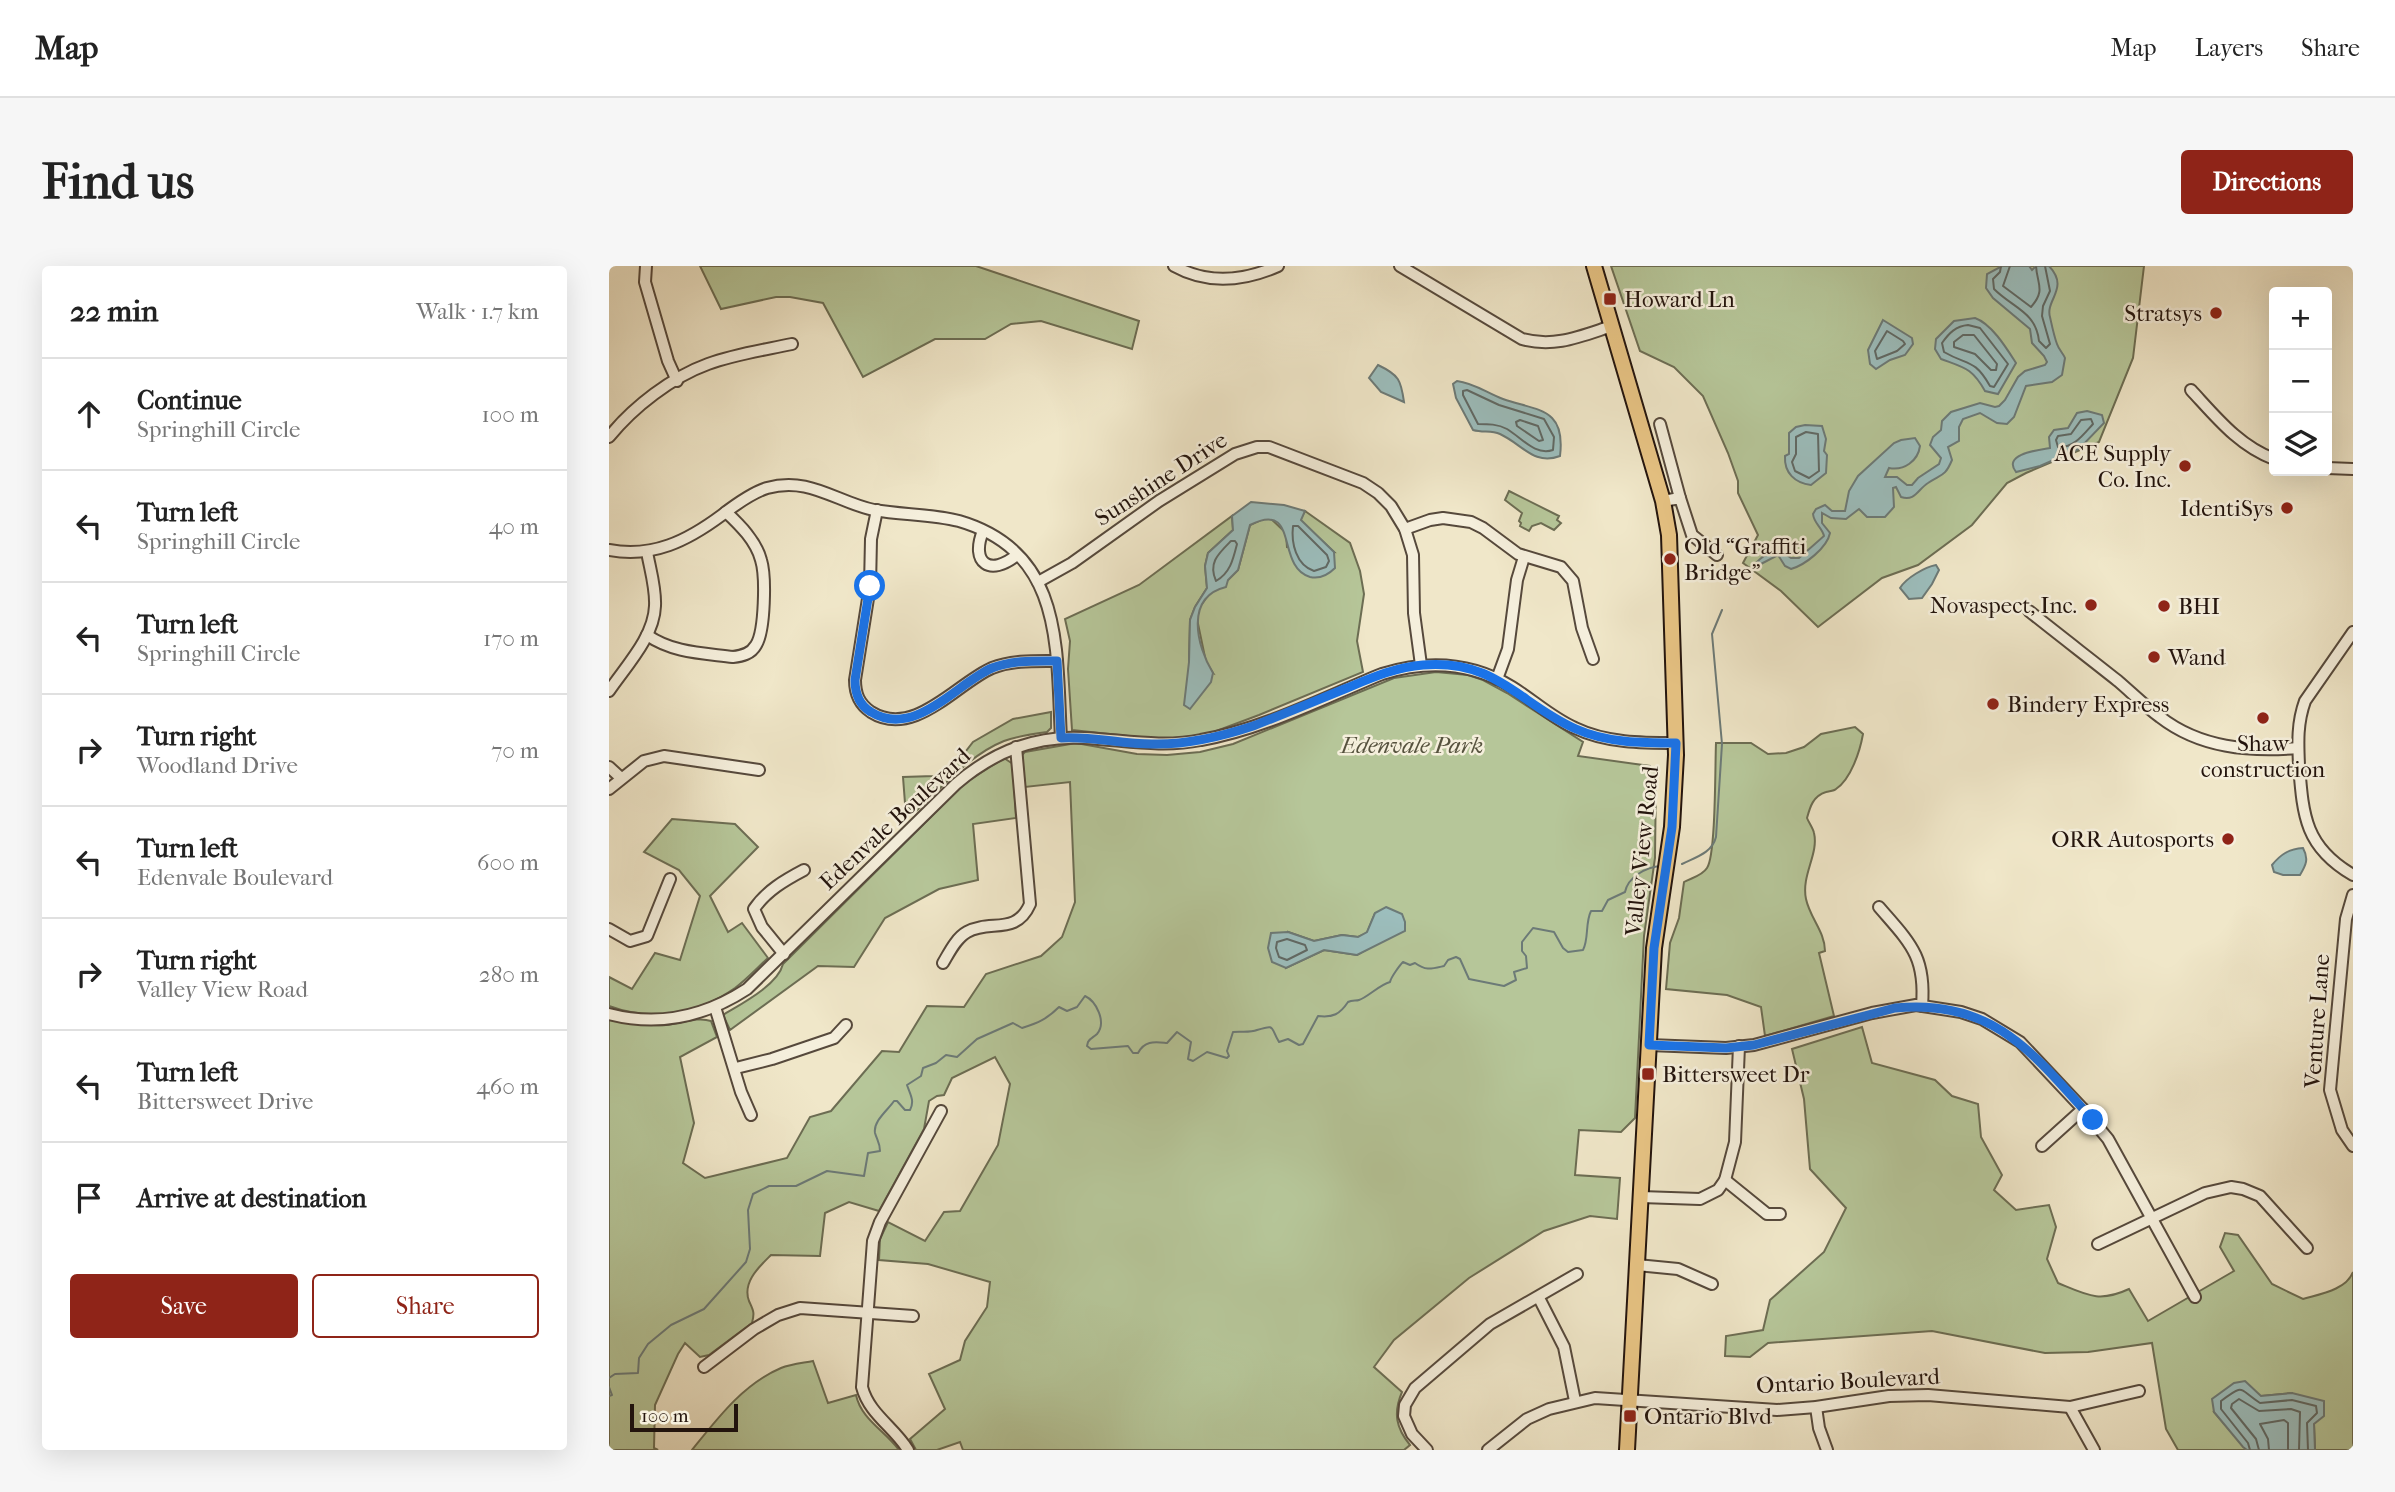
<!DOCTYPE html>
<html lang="en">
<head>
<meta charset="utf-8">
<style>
  :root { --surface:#fff; --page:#f6f6f6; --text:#222; --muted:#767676; --line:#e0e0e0; --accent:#8f2418 }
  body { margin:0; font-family:"IM FELL French Canon",serif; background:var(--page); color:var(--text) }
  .controls { position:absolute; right:21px; top:21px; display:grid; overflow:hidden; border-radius:7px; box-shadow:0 7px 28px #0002 }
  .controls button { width:63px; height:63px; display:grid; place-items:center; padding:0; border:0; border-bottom:2px solid var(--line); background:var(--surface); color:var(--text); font:35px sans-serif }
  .scale { position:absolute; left:21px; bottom:18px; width:108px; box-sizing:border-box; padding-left:7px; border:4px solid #23140d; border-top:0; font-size:19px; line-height:24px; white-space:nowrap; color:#23140d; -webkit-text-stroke:5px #f5efdc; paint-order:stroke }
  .stop { position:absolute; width:21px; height:21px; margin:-16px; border:5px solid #1a73e8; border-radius:50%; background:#fff }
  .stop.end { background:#1a73e8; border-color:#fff; box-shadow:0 2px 7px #0008 }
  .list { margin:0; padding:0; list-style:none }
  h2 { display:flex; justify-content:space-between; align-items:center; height:91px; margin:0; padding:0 28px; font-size:30px }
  h2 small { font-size:23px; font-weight:400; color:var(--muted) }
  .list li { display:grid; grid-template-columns:46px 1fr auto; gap:21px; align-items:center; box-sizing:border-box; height:112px; padding:0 28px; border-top:2px solid var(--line) }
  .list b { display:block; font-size:26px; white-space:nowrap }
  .list p { margin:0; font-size:23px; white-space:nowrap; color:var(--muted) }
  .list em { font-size:23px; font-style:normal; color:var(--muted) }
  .actions { display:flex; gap:14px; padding:21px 28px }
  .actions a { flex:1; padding:16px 0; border:2px solid var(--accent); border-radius:7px; text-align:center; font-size:24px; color:var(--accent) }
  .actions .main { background:var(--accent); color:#fff }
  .icon { flex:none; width:38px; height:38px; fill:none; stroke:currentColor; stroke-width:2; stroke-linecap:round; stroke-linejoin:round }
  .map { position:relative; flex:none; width:1744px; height:1184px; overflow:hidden; border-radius:7px }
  header { display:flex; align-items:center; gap:42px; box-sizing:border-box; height:98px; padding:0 35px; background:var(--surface); border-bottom:2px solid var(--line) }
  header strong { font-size:33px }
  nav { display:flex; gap:38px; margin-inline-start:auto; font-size:24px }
  .intro { display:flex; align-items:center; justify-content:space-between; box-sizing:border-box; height:168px; padding:0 42px }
  h1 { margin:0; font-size:49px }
  .button { padding:18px 32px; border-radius:7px; background:var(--accent); color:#fff; font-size:24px; font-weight:700 }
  main { display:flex; gap:42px; padding:0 42px }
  aside { flex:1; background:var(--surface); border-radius:7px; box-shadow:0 7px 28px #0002 }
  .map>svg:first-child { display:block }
</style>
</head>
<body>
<header>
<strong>Map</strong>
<nav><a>Map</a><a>Layers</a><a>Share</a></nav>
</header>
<div class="intro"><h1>Find us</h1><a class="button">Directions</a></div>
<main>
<aside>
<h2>22 min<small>Walk · 1.7 km</small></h2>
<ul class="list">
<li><svg class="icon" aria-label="ahead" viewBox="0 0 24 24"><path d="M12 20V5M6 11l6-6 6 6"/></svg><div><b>Continue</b><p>Springhill Circle</p></div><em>100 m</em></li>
<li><svg class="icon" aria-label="left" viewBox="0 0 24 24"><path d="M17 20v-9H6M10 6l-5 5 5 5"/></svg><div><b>Turn left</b><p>Springhill Circle</p></div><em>40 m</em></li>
<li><svg class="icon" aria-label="left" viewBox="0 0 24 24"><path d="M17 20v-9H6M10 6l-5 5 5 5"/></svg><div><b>Turn left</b><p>Springhill Circle</p></div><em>170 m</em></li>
<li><svg class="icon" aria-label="right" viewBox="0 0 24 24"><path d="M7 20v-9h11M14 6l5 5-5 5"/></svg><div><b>Turn right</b><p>Woodland Drive</p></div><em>70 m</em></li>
<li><svg class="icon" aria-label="left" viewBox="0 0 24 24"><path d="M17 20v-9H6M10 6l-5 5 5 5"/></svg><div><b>Turn left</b><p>Edenvale Boulevard</p></div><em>600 m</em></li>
<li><svg class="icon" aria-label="right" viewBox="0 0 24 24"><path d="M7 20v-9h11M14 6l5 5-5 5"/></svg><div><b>Turn right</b><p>Valley View Road</p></div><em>280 m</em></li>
<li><svg class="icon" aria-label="left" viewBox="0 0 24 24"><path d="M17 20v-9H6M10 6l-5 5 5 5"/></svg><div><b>Turn left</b><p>Bittersweet Drive</p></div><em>460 m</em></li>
<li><svg class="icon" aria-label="arrive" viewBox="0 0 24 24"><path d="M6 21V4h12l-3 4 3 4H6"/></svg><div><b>Arrive at destination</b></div></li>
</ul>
<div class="actions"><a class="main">Save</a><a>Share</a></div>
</aside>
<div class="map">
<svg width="1744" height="1184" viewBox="0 0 1744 1184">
  <rect width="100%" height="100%" fill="#f0e7c9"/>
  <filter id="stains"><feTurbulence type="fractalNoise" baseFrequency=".00286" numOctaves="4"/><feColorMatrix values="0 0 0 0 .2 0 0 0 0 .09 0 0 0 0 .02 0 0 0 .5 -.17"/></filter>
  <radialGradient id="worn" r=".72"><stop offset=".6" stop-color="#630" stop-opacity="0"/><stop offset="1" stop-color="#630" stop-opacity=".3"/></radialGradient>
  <g fill="#b6c699" stroke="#6c6d53" stroke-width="2" fill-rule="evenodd">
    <polygon points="91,0 367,0 530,55 523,83 432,55 402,58 376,73 326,73 254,111 214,37 181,31 167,31 112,43"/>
    <polygon points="1002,0 1535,0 1524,92 1490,176 1417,207 1398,217 1363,259 1309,299 1273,312 1209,361 1172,325 1134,297 1149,269 1129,227 1129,215 1119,187 1094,130 1065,101 1031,85"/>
    <polygon points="900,225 950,250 948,254 952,257 945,264 932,257 923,260 920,265 911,260 912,257 910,255 913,247 896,234"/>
    <polygon points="696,245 741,277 751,305 755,328 748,375 754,406 650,449 602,467 573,473 538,472 463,464 459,403 461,375 456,353 530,319 623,250 624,264 599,287 596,300 598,322 586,341 581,354 580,396 604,407 597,396 588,353 590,342 603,324 619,314 629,304 641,259 654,253 661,252 677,267 678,281 725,286 691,254"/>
    <path d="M827,406L859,409L874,414L898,427L974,476L969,490L1041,500L1047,509L1046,592L1035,670L1026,852L1012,866L970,864L966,909L1011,912L1008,953L981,950L935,965L860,1012L785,1074L765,1101L793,1126C784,1147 787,1162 801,1179L795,1184H354L351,1176L328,1184H307L301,1173L336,1143L320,1108L351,1094L356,1075L378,1041L381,1016L319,998L270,994L271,973L279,956L316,975L335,946L351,945L389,879L401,818L386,791L343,812L335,829L328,830L320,835L315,863L270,945L240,936L216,947L211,990L162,989C150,1001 133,1016 140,1035C144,1044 146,1046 143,1057L100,1089L91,1091L76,1077L69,1088L46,1139L45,1182L49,1184H0V752C19,757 37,760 57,759C71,758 88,750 102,755L108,771L71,791L85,857L74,897L96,912L178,892L201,851L222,845L273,785L290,786L318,740L355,741L377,708L432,690L453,671L466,636L461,516L416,521L413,489L416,486L467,477L528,488L558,489L591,486L624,478L785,412ZM766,647L764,680L748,689L715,684L677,702L679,666L705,675L733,669L749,671L758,667Z"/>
    <path d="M442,446V462L438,466C423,468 408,470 395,475C360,489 333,522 305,547L296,537L294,511L325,510L350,494L364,476L404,453Z"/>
    <path d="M1246,461L1254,468C1251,485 1242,513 1227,523C1225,525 1220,525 1217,526C1204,530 1201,541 1198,552C1200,557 1204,562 1205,567C1210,588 1192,609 1197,633C1201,652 1216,666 1216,685L1210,687L1225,750L1156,770L1152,741L1118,729L1057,723L1061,677L1070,652L1075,616C1082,612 1093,610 1098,602C1107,589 1106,499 1107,477H1142L1159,488L1177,487L1195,481L1212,468Z"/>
    <path d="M395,492L404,498L407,552L364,558L369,614L330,623L276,652L245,701L209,700L121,764L114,749C132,738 169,719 174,698L356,517Z"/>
    <path d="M63,553L126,558L149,581L101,630L119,666L133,657L159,692C148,702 138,713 126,722C89,748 43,756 0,740V711L23,723L46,687L71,694L91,630L70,604L35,586Z"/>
    <path d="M1253,761L1263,797L1326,814L1343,830L1369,838L1372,871L1393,909L1385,924L1407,944L1440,939L1447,961L1438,993L1449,1017C1478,1029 1490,1037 1520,1023L1539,1055L1625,1005L1611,981L1616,967L1629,969L1663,1018L1694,1033C1711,1028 1737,1024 1744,1006V1184H1706L1705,1158L1683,1127L1652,1130L1605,1146L1638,1184H1569L1557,1163L1543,1077L1479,1086L1436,1087L1323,1065L1159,1077L1141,1091L1116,1090L1117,1070L1154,1064L1161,1034L1215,986L1237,942L1201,903L1195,833L1183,783Z"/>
    <path d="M204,1095L219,1137L247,1129C252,1153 276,1165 290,1184H83C108,1153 134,1118 172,1102C182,1098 194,1097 204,1095Z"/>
  </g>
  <g fill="#9cbebd" stroke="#6c7a77" stroke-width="2">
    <path d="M1393,0H1420L1423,4L1427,0H1440C1461,22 1436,34 1441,51C1443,60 1445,70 1448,78C1450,84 1454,87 1456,92L1453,109L1443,116L1417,120L1405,151L1398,158L1388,157L1371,147L1354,153L1350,161V175L1339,181L1343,194C1336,211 1332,208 1319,217C1309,223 1306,236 1292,231L1287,221L1284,222L1285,241L1276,251H1258L1250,243L1237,253L1222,252L1213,247V257L1221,267C1218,282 1196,299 1182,303L1176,300L1169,289L1150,299L1147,297C1157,286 1170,281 1182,292H1190L1215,270C1213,261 1205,258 1204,248L1207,243L1216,239L1223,245H1236L1240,225L1249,210L1285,177L1292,174L1306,172L1311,180C1309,195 1295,205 1280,202L1276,211H1288L1298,219H1303L1309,212L1330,198L1332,192L1321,179L1324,171L1332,164L1333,155L1342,146L1371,137L1386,141L1390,140L1396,134L1409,111L1416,105L1436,99L1438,96L1435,90L1423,77L1421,63L1384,32L1377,22L1378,8Z"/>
    <path d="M1366,52C1383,58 1398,83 1407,97L1389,128L1376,125C1363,102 1356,102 1332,93L1326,83L1327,73L1345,55Z"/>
    <polygon points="1274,54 1303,72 1304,78 1296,89 1281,94 1267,103 1261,98 1259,84"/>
    <path d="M769,99C790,109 792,114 795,136L772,126L760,112Z"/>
    <path d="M848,115C865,117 878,127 894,133C928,145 957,141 951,190C925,200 913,178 891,168C882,164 874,167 864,164L847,132L844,118Z"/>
    <path d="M1478,145L1493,149L1495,157L1470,183L1431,200L1407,206C1393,188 1429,184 1441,182L1440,171L1445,164L1459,162L1468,147Z"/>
    <path d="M1196,159L1213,160L1217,173L1215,185L1218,189L1217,207L1202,219C1186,217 1175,207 1176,190L1180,188V167L1187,161Z"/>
    <path d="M642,236L675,239L696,245L692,254L725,286L726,302C719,309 710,313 701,311C666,301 691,234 641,259L629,304L619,314L617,321C576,331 587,379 604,407L602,416L581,443L575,439L580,396L581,354L586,341L598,322L596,300L599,287L624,264L623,250Z"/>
    <path d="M1327,299L1330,304L1323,318L1313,332L1300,333L1291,322C1297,312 1316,301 1327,299Z"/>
    <path d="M1694,582C1700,593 1697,599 1691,609H1674L1665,606L1663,599C1672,588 1680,583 1694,582Z"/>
    <polygon points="777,641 793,648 796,656 796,665 748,689 715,684 677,702 663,696 659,682 662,667 679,666 705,675 733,669 749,671 758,666 766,647"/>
    <polygon points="1636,1115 1652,1130 1683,1127 1715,1135 1715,1150 1705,1158 1706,1184 1638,1184 1634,1181 1605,1146 1603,1133 1625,1117"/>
  </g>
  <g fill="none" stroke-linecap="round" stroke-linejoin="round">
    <g stroke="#606965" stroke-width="2">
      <path d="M1392,0L1391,6L1384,13L1385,23C1404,42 1427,46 1430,75L1437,82L1441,78L1433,50L1434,40L1441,25L1436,0"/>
      <path d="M1401,0L1394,20L1422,41C1437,24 1428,18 1427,0"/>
      <path d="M1359,59L1371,62L1399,98L1385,121L1381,120C1365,92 1359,100 1335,86L1333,77C1340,67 1347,60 1359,59Z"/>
      <polygon points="1278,65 1294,75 1296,78 1288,85 1268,93 1266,85"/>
      <polygon points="1354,69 1365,69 1388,98 1387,104 1382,104 1366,88 1345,81 1345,76"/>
      <path d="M858,124L890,139L935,153L945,171L944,184C926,190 913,172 898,163C889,158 879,158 869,158L854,129V125Z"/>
      <path d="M1482,153L1484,158C1474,169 1465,182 1449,181L1447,174L1449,170L1462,168L1472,154Z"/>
      <polygon points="911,154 929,160 934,174 930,175 908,160 907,156"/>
      <polygon points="1197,166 1209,168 1210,205 1200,212 1186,205 1183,196 1187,188 1187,171"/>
      <path d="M684,260H689L718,289L720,295L717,301L705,305C687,299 682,277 684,260Z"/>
      <path d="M622,275H626L628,278C624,294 621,307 607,315C599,297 609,288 622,275Z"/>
      <polygon points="678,673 696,679 698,684 678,694 670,691 667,682 668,676"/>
      <path d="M1641,1184L1639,1177L1612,1143V1135C1636,1117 1629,1123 1651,1137L1683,1134L1707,1140L1708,1147L1698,1157L1699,1184"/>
      <polyline points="1650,1184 1647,1173 1622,1142 1623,1138 1630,1133 1650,1145 1682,1143 1691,1146 1690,1184"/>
      <polyline points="1660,1184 1659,1173 1651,1158 1675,1154 1679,1157 1679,1184"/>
    </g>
    <g stroke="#6c7a77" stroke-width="2">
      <path d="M1073,598C1087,591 1103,587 1107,571L1113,478L1103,368L1113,344"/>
      <path d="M0,1112L6,1108L29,1107L30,1092L39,1078L62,1059L95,1043L137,996L141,983L139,944L144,928L160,920H187L218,905L255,910L259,887L271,885C271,877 268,874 266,867C264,855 279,844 285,835H288L296,844H301C306,835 301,828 298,819L312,810L314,802L327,797L337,789L348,791L368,773L404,757L413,762C429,757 438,753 450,741L458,745L468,741L476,730C487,735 498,756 488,768C485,771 481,772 479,776L478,780L482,783L519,780L524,787H529C536,774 546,776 558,777L568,766L582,776L579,793L584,795L598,786L618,792L620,790L618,785L624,766C631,765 641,767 648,764C667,758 661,761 670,776L679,773L690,779L694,778L709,750C724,752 731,748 739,736C743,734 747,735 750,734C759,731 770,719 781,716C782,711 791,699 794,696L801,699L806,697C817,705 822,703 835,700L839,694L847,691L851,693L860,713L895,720L907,714L905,706L918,702L917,690L913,685V676L924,662L945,666L954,682L959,686L974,684C980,673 976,657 982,645H993L999,634L1016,626C1019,611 1037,601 1052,600"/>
      <polyline points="0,1121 3,1129 0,1130"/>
    </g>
    <defs>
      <g id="minor">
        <polyline points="37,0 36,16 59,95 68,115"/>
        <path d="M565,0C599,19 635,15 669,0"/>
        <path d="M791,0L913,73C946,82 972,70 1003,60"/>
        <path d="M1582,124C1607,151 1630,180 1665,193"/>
        <polyline points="1051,158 1071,232"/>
        <path d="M0,171C24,141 63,111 99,98C126,88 155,84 183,78"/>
        <polyline points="1718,202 1744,203"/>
        <polyline points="1054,235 1071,232 1083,269 1108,289"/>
        <path d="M268,244L262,273L261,320L246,414C246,428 250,438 262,446C305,473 348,417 383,402C403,394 426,395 448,395"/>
        <polyline points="796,263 821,254 834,252 862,256 874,262 909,288 952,301 964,315 973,362 984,393"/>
        <path d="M374,265C361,297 381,311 408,289"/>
        <path d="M0,284C44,292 78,275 113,249C126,239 142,227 158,222C200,210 227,236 265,244C293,249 323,248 350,255C456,286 447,383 452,472"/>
        <polyline points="429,316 463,297 550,235 626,188 648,181 660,181 754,217 769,227 782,240 796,263 804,289 805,347 812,399"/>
        <path d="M1420,345C1450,369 1480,392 1509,415C1523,427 1536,440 1551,451C1591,482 1640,486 1689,482"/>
        <path d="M1744,366L1696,435C1688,457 1689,477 1690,499C1694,550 1696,581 1744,609"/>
        <path d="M38,369C64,387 93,387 124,391C133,390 142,388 147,379C156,365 157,310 152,294C147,275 131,259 117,246"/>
        <polyline points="888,413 899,383 908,314 915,291"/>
        <path d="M0,425C17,400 45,371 46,340C47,322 41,303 38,286"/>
        <polyline points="0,501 12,512"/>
        <polyline points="0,523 35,495 55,490 150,504"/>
        <polyline points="1744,629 1737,653 1721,824 1733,864 1744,880"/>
        <path d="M1270,641C1301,677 1317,690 1313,740"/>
        <polyline points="0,663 21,675 38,670 61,613"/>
        <path d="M175,688L153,661L145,643C157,625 176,614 195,604"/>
        <path d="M334,697C340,687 347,672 358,666C381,653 407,670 421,638L407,481"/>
        <polyline points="106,741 132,826 142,849"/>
        <path d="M0,748C50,761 95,751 138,723L347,518C384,486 426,469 475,472C515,474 552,482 592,474C655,463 714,432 773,408C818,394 862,396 903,421C924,434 943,452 966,462C997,477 1033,477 1067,477"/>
        <polyline points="1040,779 1117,782 1145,779 1263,747 1307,739 1352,746 1373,753 1411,776 1474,843 1499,873 1586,1031"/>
        <polyline points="127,802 163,793 225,772 237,759"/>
        <polyline points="1433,880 1474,843"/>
        <polyline points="1116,914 1158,948 1171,948"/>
        <polyline points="1032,931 1091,933 1109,924 1116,914 1126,876 1130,780"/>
        <polyline points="1489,978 1596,927 1622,921 1634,923 1651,930 1698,982"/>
        <polyline points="1028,999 1069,1003 1103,1018"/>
        <polyline points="930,1032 955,1081 966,1135"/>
        <polyline points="95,1101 145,1063 169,1049 191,1042 304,1050"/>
        <polyline points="1207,1141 1210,1162 1218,1184"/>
        <polyline points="1461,1141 1485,1184"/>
        <path d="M299,1184C285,1161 260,1148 253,1121L264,975L271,956L332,845"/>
        <polyline points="818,1184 803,1168 795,1150 796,1139 806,1122 881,1058 968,1008"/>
        <polyline points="879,1184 918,1153 940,1143 986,1132 1168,1144 1207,1141 1280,1130 1319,1129 1461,1141 1530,1125"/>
      </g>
      <polyline id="major" points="985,0 1054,235 1060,269 1067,489 1063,561 1045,682 1018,1184"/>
    </defs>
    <use href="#minor" stroke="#56493c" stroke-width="14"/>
    <use href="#major" stroke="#23140d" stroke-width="18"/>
    <use href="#minor" stroke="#f5efdc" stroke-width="10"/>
    <use href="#major" stroke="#e8c484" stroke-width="14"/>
  </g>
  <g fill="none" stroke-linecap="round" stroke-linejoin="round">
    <path stroke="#1a73e8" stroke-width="9" d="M261,320L246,414C246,428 250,439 262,446C306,473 348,417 383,402C404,394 426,395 448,395L452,472C482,470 512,478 543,478C578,479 611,471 644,460C675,448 706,435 738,422C762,412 787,401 814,399C888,393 910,438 967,463C998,477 1034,477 1067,477L1063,561L1045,682L1040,779L1117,782L1145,779L1286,742C1384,732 1425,788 1484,854"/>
  </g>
  <g fill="#8f2418" stroke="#f5efdc" stroke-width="2.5">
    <rect x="994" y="26" width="14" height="14" rx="3.5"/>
    <circle cx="1607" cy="47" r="7"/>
    <circle cx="1576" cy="200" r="7"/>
    <circle cx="1678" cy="242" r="7"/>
    <circle cx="1061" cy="293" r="7"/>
    <circle cx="1482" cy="339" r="7"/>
    <circle cx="1555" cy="340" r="7"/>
    <circle cx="1545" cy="391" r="7"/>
    <circle cx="1384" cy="438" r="7"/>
    <circle cx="1654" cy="452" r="7"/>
    <circle cx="1619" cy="573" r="7"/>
    <rect x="1032" y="801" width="14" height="14" rx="3.5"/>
    <rect x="1014" y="1143" width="14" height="14" rx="3.5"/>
  </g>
  <g text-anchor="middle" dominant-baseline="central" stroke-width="5" stroke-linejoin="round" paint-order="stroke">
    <g font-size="23" fill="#23140d" stroke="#f5efdc" text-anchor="start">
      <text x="1015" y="33">Howard Ln</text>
      <text x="1593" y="47" text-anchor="end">Stratsys</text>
      <text x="1562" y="187" text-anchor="end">ACE Supply<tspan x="1562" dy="26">Co. Inc.</tspan></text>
      <text x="1664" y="242" text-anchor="end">IdentiSys</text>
      <text x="1075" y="280">Old “Graffiti<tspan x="1075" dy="26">Bridge”</tspan></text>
      <text x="1468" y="339" text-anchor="end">Novaspect, Inc.</text>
      <text x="1569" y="340">BHI</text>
      <text x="1559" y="391">Wand</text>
      <text x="1398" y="438">Bindery Express</text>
      <text x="1654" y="477" text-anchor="middle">Shaw<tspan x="1654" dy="26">construction</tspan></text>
      <text x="1605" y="573" text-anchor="end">ORR Autosports</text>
      <text x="1053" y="808">Bittersweet Dr</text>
      <text x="1035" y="1150">Ontario Blvd</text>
    </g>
    <g font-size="23" fill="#23140d" stroke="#f5efdc">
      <text transform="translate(552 213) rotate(-33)">Sunshine Drive</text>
      <text transform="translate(286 553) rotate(-43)">Edenvale Boulevard</text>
      <text transform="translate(1033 585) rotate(-84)">Valley View Road</text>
      <text transform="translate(1708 755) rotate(-86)">Venture Lane</text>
      <text transform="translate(1239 1115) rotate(-3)">Ontario Boulevard</text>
    </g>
    <g font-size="23" font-style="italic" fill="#56523e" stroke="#f5efdc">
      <text x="803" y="479">Edenvale Park</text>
    </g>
  </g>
  <rect width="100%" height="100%" filter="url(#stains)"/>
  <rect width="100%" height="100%" fill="url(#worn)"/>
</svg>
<div class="controls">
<button>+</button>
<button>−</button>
<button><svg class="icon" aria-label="layers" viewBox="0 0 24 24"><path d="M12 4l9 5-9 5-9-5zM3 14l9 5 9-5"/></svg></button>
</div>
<div class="scale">100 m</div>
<div class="stop" style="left:261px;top:320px"></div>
<div class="stop end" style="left:1484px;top:854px"></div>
</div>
</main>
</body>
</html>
